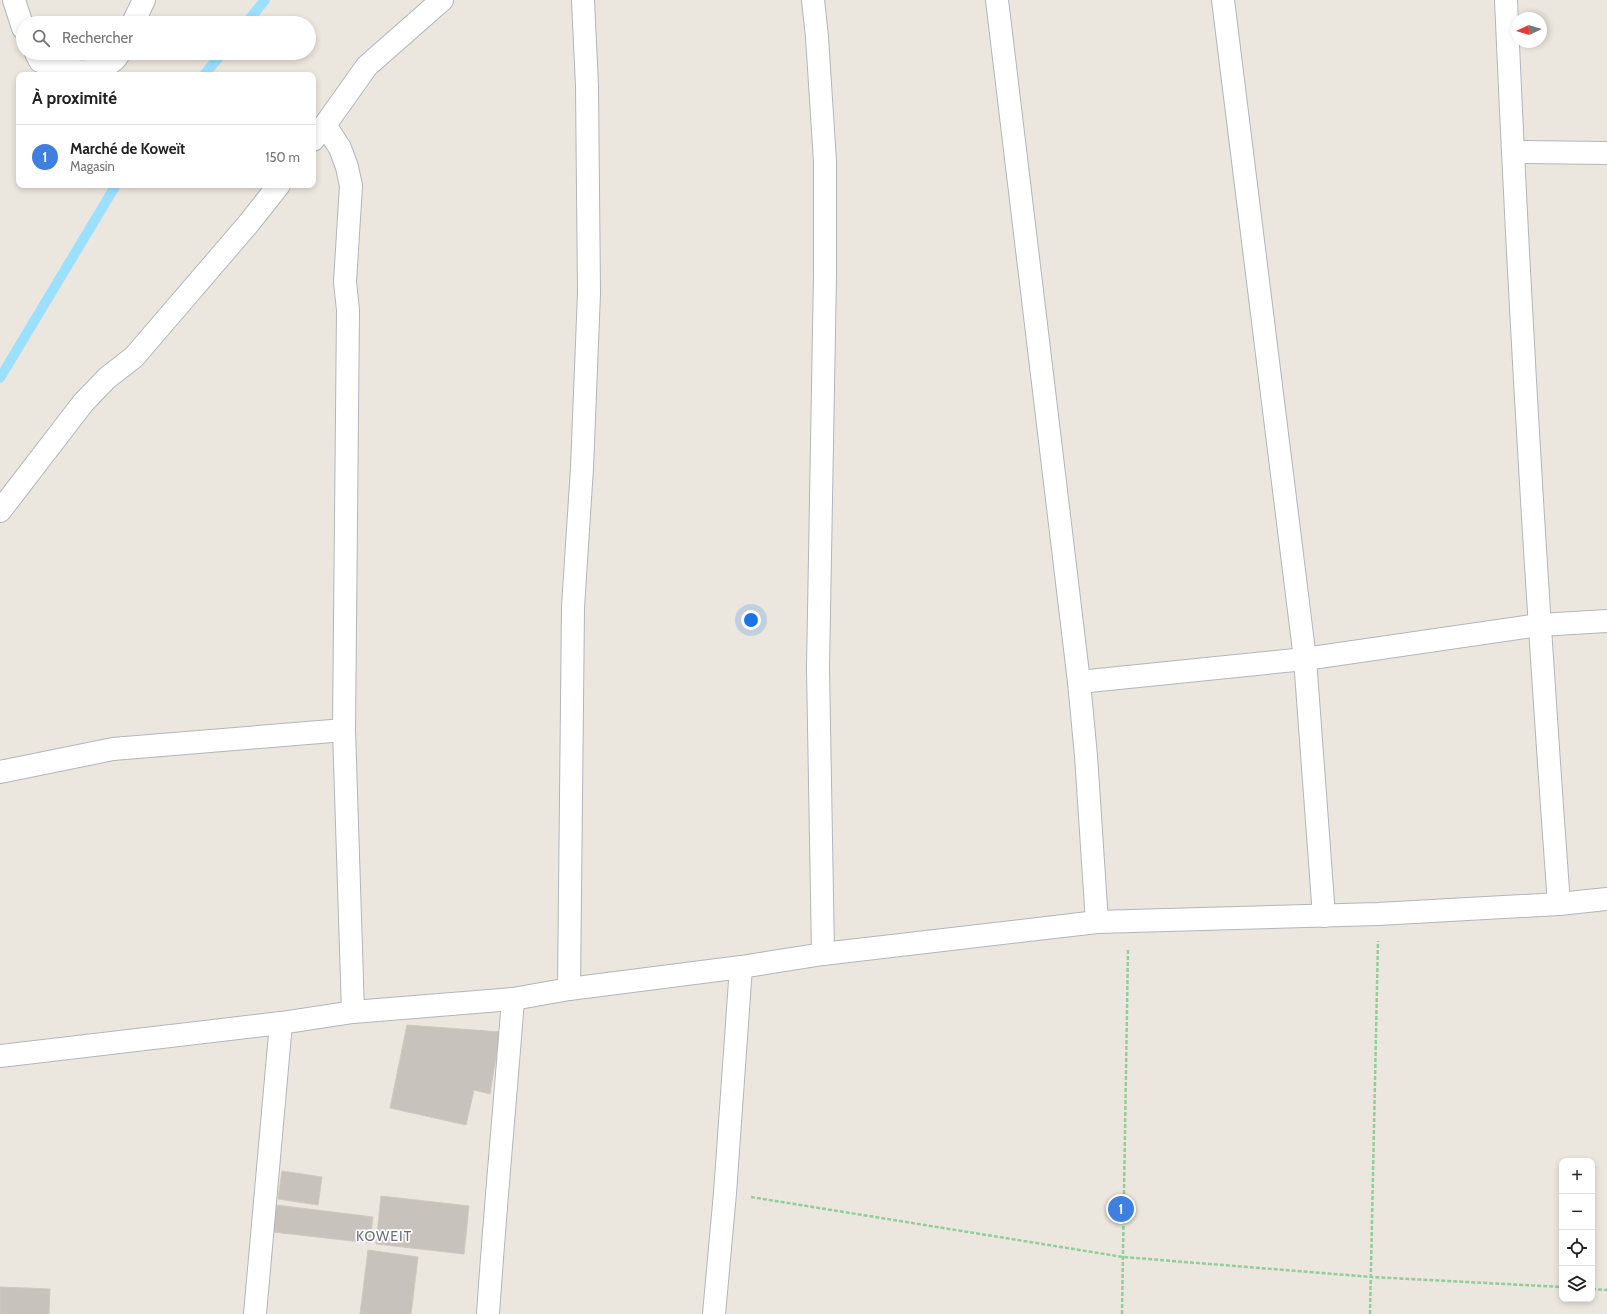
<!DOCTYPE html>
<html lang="fr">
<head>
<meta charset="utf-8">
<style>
  :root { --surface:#fff; --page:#f6f6f6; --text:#222; --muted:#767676; --line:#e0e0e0; --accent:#f81924 }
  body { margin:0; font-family:Cabin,sans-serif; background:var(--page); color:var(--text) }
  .controls { position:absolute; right:12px; bottom:12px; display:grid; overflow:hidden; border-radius:8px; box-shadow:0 2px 6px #0003 }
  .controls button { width:36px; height:36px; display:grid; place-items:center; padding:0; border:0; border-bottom:1px solid var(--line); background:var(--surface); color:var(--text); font:20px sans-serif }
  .compass { position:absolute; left:1511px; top:12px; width:36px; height:36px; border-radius:50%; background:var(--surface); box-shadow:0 2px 6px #0003; rotate:266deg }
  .you { position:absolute; left:751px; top:620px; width:14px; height:14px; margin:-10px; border:3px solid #fff; border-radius:50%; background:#1a73e8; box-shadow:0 0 0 6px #1a73e833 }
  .badge { display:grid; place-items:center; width:26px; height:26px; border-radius:50%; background:var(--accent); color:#fff; font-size:13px; font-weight:700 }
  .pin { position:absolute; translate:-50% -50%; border:2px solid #fff; box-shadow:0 1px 4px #0006 }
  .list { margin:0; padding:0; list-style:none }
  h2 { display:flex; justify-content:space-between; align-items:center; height:52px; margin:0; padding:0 16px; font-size:17px }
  h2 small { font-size:13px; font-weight:400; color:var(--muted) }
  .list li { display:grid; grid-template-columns:26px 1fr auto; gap:12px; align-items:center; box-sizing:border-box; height:64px; padding:0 16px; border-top:1px solid var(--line) }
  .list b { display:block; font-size:15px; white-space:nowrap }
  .list p { margin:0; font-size:13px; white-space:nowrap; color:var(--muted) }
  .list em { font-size:13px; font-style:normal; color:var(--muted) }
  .icon { flex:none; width:22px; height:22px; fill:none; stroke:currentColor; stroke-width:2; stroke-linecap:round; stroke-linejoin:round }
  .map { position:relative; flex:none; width:1607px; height:1314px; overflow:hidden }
  .search { position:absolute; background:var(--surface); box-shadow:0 2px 6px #0003; left:16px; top:16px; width:300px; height:44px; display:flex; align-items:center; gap:10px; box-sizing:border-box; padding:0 14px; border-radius:22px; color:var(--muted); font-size:15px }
  .panel { position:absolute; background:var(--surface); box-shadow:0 2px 6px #0003; left:16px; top:72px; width:300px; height:116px; border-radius:8px }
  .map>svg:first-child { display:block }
</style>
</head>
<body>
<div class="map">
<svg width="1607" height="1314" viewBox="0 0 1607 1314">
  <rect width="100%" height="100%" fill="#ece7de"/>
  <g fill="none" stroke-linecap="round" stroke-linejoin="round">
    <g stroke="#9be0ff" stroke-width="10">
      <polyline points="246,23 265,0"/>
      <polyline points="204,75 222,53"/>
      <polyline points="0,378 116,185"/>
    </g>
  </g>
  <g fill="#c7c2bb" stroke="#d1c8bc">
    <polygon points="407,1025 500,1032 490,1094 474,1090 466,1125 390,1108"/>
    <polygon points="282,1171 322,1177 318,1205 278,1199"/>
    <polygon points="381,1196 469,1206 464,1254 376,1244"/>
    <polygon points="276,1205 373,1217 370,1243 273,1232"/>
    <polygon points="368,1250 418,1257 411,1314 360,1314"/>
    <polygon points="0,1287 50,1289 49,1314 0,1314"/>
  </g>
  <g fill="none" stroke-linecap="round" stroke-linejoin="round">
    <defs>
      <g id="minor">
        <polyline points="14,0 23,28"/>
        <polyline points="813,0 817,37 825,162 825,274 818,668 823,954"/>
        <polyline points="997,0 1079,682 1086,756 1097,922"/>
        <polyline points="1223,0 1305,659 1324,916"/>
        <path d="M1506,0C1519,302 1537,603 1559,904"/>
        <polyline points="133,23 144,0"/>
        <path d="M36,53L40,61C63,68 84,78 106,65C112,62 116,60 119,53"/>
        <polyline points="325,125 367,66 442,0"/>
        <polyline points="313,140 325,125 340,148 347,167 351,186 345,282 348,310 344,730 353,1012"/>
        <polyline points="1513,152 1607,153"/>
        <polyline points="0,511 83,403 107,378 134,357 249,223 279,185"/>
        <polyline points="1079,682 1305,659 1539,625 1607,621"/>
        <polyline points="0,772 113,749 344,730"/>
        <polyline points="569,989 573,607 582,468 589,293 587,86 583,0"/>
        <polyline points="0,1056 281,1023 353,1012 513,999 569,989 741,967 823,954 1097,922 1378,914 1559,904 1607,899"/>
        <polyline points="255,1314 281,1023"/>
        <path d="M488,1314C495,1209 505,1104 513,999"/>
        <polyline points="714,1314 725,1193 741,967"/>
      </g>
    </defs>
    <use href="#minor" stroke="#b1b6bb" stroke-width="24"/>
    <g stroke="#92ce9c" stroke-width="2.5" stroke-dasharray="4 2" stroke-linecap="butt">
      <polyline points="751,1197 1123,1257 1372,1277 1562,1287"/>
      <polyline points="1592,1289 1607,1290"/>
      <polyline points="1122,1314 1128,950"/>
      <polyline points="1370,1314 1378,941"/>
    </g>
    <use href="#minor" stroke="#fff" stroke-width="22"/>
  </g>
  <g text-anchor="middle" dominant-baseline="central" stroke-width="3.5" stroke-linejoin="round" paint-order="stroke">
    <g font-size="14" letter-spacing="1" fill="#686f73" stroke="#fff">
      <text x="384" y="1236">KOWEIT</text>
    </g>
  </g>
</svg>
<div class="controls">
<button>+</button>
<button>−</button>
<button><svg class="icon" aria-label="locate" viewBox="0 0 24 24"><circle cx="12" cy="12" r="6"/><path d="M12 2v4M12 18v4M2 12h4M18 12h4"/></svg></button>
<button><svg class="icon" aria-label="layers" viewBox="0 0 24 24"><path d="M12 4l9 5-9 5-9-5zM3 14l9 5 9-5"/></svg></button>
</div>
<svg class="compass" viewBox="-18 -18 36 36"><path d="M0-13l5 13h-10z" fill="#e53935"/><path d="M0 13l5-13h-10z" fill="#767676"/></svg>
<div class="you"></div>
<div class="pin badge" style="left:1121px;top:1209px;background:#3f7fe0">1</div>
<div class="search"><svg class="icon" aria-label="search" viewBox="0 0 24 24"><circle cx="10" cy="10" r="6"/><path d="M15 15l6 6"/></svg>Rechercher</div>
<section class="panel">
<h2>À proximité<small></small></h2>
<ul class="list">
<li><span class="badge" style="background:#3f7fe0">1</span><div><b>Marché de Koweït</b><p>Magasin</p></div><em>150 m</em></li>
</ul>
</section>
</div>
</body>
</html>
